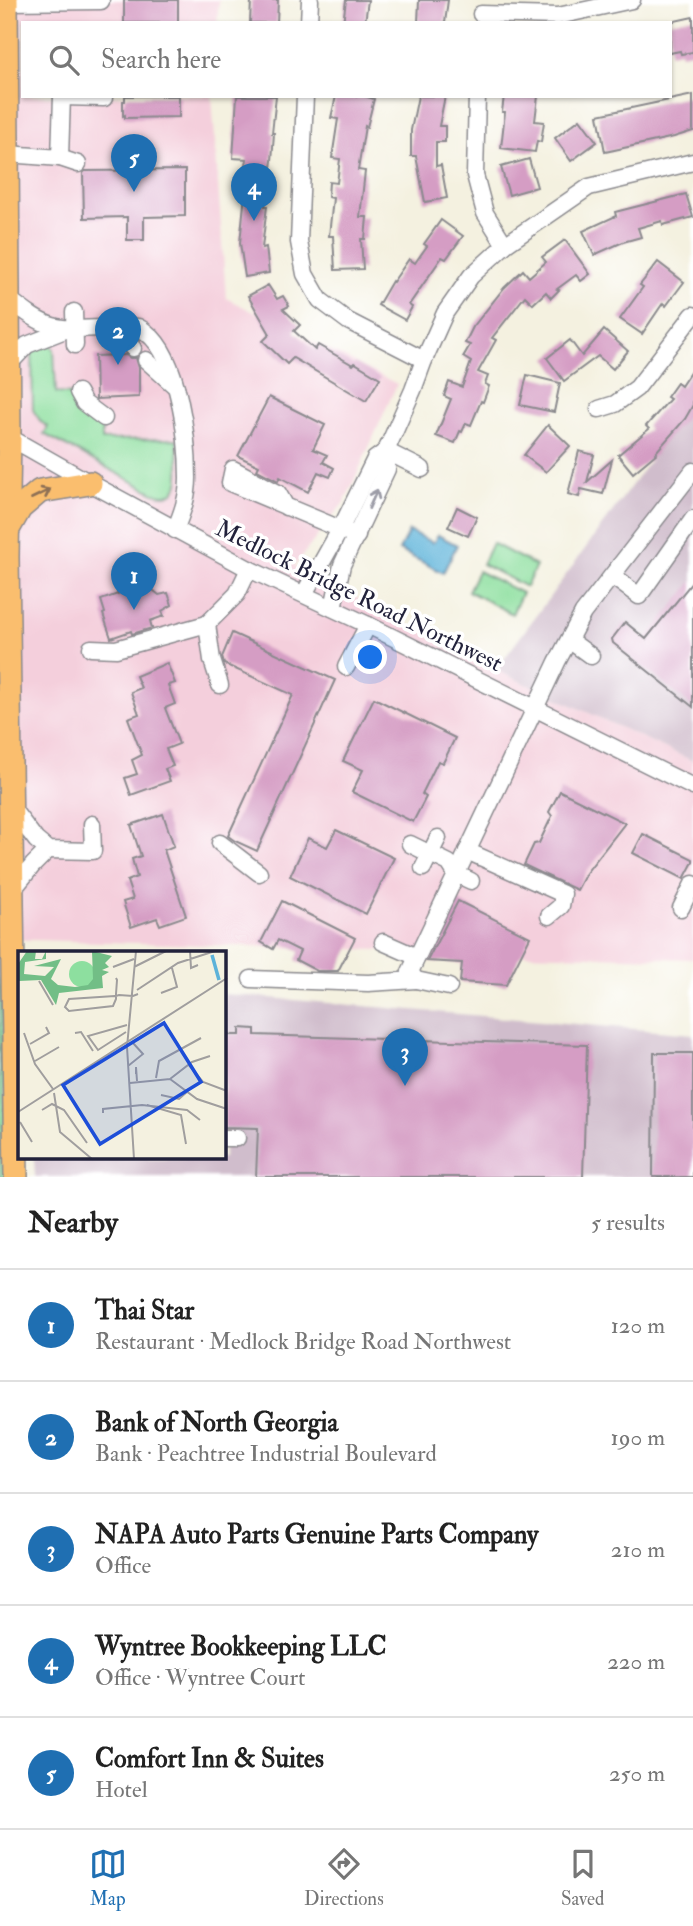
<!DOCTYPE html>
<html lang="en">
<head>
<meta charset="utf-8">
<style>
  :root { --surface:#fff; --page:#f6f6f6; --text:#222; --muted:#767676; --line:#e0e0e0; --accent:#1f6fb2 }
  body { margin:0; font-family:"IM FELL Double Pica",serif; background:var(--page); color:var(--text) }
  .you { position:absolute; left:371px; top:658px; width:24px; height:24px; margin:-18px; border:5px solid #fff; border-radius:50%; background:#1a73e8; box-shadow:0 0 0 10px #1a73e833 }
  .badge { display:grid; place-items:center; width:46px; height:46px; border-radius:50%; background:var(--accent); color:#fff; font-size:23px; font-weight:700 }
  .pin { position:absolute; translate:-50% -58px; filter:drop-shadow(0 2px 4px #0008) }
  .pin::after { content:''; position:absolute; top:37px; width:24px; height:21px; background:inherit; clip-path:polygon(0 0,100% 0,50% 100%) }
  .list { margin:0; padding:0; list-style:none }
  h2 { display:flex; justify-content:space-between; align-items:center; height:91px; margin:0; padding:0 28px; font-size:30px }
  h2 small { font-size:23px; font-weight:400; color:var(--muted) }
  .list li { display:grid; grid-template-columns:46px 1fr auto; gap:21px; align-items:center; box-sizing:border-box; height:112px; padding:0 28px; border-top:2px solid var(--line) }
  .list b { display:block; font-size:26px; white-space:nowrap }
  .list p { margin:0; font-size:23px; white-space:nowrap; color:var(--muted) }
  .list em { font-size:23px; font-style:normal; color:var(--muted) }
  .icon { flex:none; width:38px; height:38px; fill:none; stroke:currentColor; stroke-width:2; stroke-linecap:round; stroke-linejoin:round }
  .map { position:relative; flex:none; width:693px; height:1177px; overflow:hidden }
  .search { position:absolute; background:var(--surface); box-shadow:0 2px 5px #0004; left:21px; right:21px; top:21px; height:77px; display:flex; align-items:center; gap:18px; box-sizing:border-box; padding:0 24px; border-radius:0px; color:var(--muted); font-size:26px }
  .sheet { height:651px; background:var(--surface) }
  nav { display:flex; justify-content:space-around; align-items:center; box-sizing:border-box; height:98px; border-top:2px solid var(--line); background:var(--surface); font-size:19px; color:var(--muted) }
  nav a { display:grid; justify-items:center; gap:4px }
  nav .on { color:var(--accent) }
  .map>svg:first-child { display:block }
</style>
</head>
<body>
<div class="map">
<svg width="693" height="1177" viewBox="0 0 693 1177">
  <rect width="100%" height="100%" fill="#fff"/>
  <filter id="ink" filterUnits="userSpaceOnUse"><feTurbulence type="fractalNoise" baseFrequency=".0143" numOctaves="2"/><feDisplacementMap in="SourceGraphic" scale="14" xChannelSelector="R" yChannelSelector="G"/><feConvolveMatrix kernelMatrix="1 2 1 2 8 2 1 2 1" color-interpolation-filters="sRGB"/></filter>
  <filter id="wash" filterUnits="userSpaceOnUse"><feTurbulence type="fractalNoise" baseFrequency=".00686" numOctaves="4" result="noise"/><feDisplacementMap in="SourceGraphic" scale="28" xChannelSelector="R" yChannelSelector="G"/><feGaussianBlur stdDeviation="1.57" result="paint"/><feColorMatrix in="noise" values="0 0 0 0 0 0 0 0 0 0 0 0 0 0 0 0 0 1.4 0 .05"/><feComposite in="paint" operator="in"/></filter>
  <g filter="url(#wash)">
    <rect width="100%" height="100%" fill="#f4f1e0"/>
    <polygon fill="#f4cfdc" points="0,0 219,0 217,23 23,23 23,96 212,96 226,298 397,384 345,501 294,566 496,670 693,761 693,959 0,939"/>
    <g fill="#d0bdcc">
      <polygon points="693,402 693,761 496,670"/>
      <polygon points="224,994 693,1034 693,1177 35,1177 34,1158 224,1158"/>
    </g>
    <g fill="#8ddf9f" stroke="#58806d" stroke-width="2">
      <path d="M48,340L54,349L56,393L72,394C80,408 86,419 102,423V440L177,439C178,459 189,505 154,493L44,434L48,427L41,422L33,410L32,350Z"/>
      <polygon points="492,543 536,566 526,587 482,564"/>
      <polygon points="478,571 522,593 512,614 468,591"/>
      <polygon points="0,787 6,1177 0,1177"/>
    </g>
    <polygon fill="#5cb2d9" stroke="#3f6a8a" stroke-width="2" points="409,531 433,543 438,535 457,545 443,573 399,550"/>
    <g id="blocks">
      <g fill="#d59dc4">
        <rect x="124" y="0" width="54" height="23"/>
        <polygon points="251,0 278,0 277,23 250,23"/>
        <polygon points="346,0 368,0 365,23 343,23"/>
        <polygon points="419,0 448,0 445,23 418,23"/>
        <polygon points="693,17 693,52 681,54 680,51 670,53 670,22"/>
        <polygon points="693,95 693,131 674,137 605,152 598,115"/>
        <polygon points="125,96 179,96 179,117 125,118 125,115 123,116 123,101 125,101"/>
        <polygon points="237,96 276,96 272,133 274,133 272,161 265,206 267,206 262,248 266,247 269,273 245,277 240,243 245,194 241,193 247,159 233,158"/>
        <polygon points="336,96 364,96 374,99 367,127 365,126 358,170 365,171 360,217 367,217 365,239 361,239 363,269 335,270 333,236 329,236 333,198 328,197 329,182 337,183 340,159 332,158 338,119 331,118"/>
        <polygon points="418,96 445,96 439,126 445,126 445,142 436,142 436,166 441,165 447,198 425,202 416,156 411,156 411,130"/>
        <polygon points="504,96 538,96 535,121 544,122 541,142 537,141 535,152 501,148 505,112 502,112"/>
        <polygon points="580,119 597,142 571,161 555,138"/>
        <polygon points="529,159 537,187 509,195 501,167"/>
        <polygon points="185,170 185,216 144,217 144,240 127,240 127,217 84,218 83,173 85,171"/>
        <polygon points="686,194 693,217 663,225 662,221 638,228 641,237 623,242 594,255 583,231 616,216 615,212"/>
        <polygon points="441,220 463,236 446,259 442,257 409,305 412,307 405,320 378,305 392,281 393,282 409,259 415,263 427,246 424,244"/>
        <polygon points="565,240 590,274 581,281 576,275 557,289 559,290 551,298 546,292 533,304 525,296 492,338 496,340 478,372 488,376 485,384 489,386 483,402 481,401 471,425 466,423 462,432 460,431 455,443 436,436 451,399 444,396 449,382 462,387 471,362 463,357 470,345 465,343 473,327 504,288 523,270 529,277 546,262 542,257"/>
        <polygon points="658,262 684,282 666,306 663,303 642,334 620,319 643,287 640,285"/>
        <polygon points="268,285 277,299 283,296 289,306 283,309 300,325 294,331 315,350 318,345 353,365 355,363 380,378 366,401 293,358 287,364 263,341 270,334 248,296"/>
        <polygon points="604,330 628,351 613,369 598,356 564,381 547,358 570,340 582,356"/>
        <polygon points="126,355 130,358 136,358 139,368 139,397 96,399 95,356"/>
        <polygon points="693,368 693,405 685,419 656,452 657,453 633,473 618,455 649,429 646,426 670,399 667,397 677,383 681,386"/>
        <polygon points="527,375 560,383 554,412 520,405"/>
        <polygon points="269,397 325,425 313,449 327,455 323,462 334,468 330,477 318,472 308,492 280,477 278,481 257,470 259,466 238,456"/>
        <polygon points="548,425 570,446 546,472 524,455"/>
        <polygon points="579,451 594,455 587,482 612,460 603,494 581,489 579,497 568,494"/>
        <polygon points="457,507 477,517 468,536 448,527"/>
        <polygon points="693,581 693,707 613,643 612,639 625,622 646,639"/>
        <polygon points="136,583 149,587 159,595 168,593 172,605 162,611 164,616 150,621 152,628 132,634 131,631 111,638 103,614 105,613 101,600 118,594 117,592 124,590 123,587"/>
        <polygon points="232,633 335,680 257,851 235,841 228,836 293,695 224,664 222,657"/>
        <polygon points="167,663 175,683 168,685 175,704 165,708 179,744 166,749 173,766 165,769 170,781 131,795 125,778 137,774 132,760 142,755 128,718 139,714 131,692 141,688 136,676"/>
        <polygon points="374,698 455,738 443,763 438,761 422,794 426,797 413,822 352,792 363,770 343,761"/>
        <polygon points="560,791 625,823 586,873 577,890 524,865 534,844 539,843 552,816 549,812"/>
        <polygon points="163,814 174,846 164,850 186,916 160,925 157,918 131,927 123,902 133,899 127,881 137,877 132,859 141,856 131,825"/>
        <polygon points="336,830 394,858 366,914 290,876 308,838 327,847"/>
        <polygon points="643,834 693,859 693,862 684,879 633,853"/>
        <polygon points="282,901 355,938 338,971 317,971 296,960 300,951 278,940 273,949 261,942"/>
        <polygon points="458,901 530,937 506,985 460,982 462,963 427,961"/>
        <polygon points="240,1028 255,1029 255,1035 587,1045 583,1177 256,1177 258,1128 224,1127 224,1035 240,1035"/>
        <polygon points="654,1053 693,1053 693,1177 653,1177"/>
      </g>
    </g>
  </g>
  <g filter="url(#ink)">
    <use href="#blocks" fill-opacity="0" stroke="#8b8a8e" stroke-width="2"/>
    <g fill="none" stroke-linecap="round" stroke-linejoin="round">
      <defs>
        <g id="minor">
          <polyline points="6,2 101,1"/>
          <polyline points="481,14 558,16 632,0"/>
          <polyline points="309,23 310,0"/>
          <polyline points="305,96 299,242 305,274 320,300 348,321 424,360"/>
          <polyline points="477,96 475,175 485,213 505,245"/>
          <polyline points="62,97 104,98"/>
          <polyline points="8,154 60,158 62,96"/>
          <polyline points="60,158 78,164"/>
          <path d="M8,298C48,331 56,330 106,328C115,328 129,325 138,327C140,328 145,331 147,333C179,358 188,440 188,478C188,497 182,513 175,530"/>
          <polyline points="74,312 75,345"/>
          <polyline points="110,328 133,348"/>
          <polyline points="146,360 176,387"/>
          <polyline points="9,364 27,345 65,330"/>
          <polyline points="78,392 84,403 104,418"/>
          <polyline points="599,409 615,404 637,388 693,315"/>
          <polyline points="9,437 90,483 249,569 368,625 693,787"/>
          <polyline points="386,451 422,469"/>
          <polyline points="286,507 278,493 233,469 230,483 357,536"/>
          <polyline points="612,576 639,596 693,519"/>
          <polyline points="304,594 341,528 375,459 386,451"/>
          <polyline points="333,608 342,565 387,469 386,451 413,390 424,360 445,313 471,276 505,245 589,187 693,162"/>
          <polyline points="569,640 591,656"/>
          <polyline points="91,648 116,649 207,624"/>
          <polyline points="346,667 368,625"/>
          <polyline points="220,685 212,660 207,624 237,594 249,569"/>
          <polyline points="11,807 36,840 48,850 93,851 92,824"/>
          <polyline points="220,843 259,873"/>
          <polyline points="410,844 449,863 456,874 471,881"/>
          <polyline points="467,851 563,894 561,906 549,916"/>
          <polyline points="423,868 438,838"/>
          <polyline points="11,892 33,865 48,850"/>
          <polyline points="681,908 693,884"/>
          <polyline points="383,942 417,957"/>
          <polyline points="251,979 368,983 416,980"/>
          <polyline points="449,987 416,980 410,972 557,662 583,613 693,471"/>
          <polyline points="224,1138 237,1138"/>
        </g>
        <g id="highway">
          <polyline points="6,0 9,437 7,557 16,1177"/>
          <polyline points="8,529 20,508 40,491 90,483"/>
        </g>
      </defs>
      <use href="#minor" stroke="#8b8a8e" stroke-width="19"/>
      <use href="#highway" stroke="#8b8a8e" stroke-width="26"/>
      <use href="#minor" stroke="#fff" stroke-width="16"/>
      <use href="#highway" stroke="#fabe6e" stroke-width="23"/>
    </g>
    <defs><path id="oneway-shaft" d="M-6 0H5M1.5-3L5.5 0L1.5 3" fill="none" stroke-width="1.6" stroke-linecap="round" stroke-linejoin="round" transform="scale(1.75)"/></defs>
    <use stroke="#8e7054" href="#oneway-shaft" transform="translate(41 494) rotate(-26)"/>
    <use stroke="#9c9ca7" href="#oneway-shaft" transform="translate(373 499) rotate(-66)"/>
  </g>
  <g text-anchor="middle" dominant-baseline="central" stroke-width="7" stroke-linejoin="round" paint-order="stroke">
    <g font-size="24" fill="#22223b" stroke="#fff">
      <text transform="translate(359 596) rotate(26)">Medlock Bridge Road Northwest</text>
    </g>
  </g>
  <g transform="translate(18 951)">
    <rect width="208" height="208" fill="#f4f1e0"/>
    <path d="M51 23a13 13 0 1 1 26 0a13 13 0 1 1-26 0Z" fill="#8ddf9f"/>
    <path d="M9,0H18L17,8H24L28,0V8L7,11L6,23L27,25L36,16L16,15L43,8L33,28L40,34L57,36L70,34L75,28L74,0L94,5L87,12L91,16L84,19L91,21L84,25L85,37L41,42L38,54L23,29L1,30L0,13Z" fill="#72be86"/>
    <path fill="none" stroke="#5cb2d9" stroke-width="3.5" d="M194,4L201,29"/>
    <path fill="none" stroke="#a09e9e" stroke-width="2" d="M172,0L173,17L180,14M95,16L116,8M116,16L148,0M98,27L99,29L98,43V48L95,55L51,60L47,56L51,48L97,45H98L101,44L115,45L120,43M21,30L35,54M119,39L160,12L197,0M143,42L159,36L154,17M108,81L80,99L70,85L109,74M6,82L17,113L35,138M57,82L63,81L75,100M12,93L31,82L28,76M109,96L116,208M109,96L118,0M17,110L41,96M170,113L185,131L209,140M110,115L125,103L115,92M118,123V116L119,130M138,127L141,110L183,87M152,128L174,111L192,105M112,132L152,128L179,148L209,158M36,142L42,181L74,208M143,144L161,148L170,140M129,154L163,164L168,193M24,159L34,153L46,159L69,192M0,161L209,27M85,162V158L124,154L169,159L182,169M2,171L14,191"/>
    <path fill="#1d4ed8" fill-opacity="0.15" stroke="#1d4ed8" stroke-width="3.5" d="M146,72L183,131L82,193L45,134Z"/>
    <rect width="208" height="208" fill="none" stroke="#22223b" stroke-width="3.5"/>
  </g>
</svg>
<div class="you"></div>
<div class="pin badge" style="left:134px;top:610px">1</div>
<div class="pin badge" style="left:118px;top:365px">2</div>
<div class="pin badge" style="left:405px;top:1086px">3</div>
<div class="pin badge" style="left:254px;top:221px">4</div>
<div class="pin badge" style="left:134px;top:192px">5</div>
<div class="search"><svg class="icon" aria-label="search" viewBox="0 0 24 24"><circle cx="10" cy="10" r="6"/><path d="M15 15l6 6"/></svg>Search here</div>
</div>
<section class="sheet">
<h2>Nearby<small>5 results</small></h2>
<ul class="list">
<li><span class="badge">1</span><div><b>Thai Star</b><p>Restaurant · Medlock Bridge Road Northwest</p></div><em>120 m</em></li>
<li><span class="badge">2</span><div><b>Bank of North Georgia</b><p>Bank · Peachtree Industrial Boulevard</p></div><em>190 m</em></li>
<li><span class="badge">3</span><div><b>NAPA Auto Parts Genuine Parts Company</b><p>Office</p></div><em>210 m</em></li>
<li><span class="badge">4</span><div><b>Wyntree Bookkeeping LLC</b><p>Office · Wyntree Court</p></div><em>220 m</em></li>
<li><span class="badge">5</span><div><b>Comfort Inn &amp; Suites</b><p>Hotel</p></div><em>250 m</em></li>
</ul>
</section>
<nav>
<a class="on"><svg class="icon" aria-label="map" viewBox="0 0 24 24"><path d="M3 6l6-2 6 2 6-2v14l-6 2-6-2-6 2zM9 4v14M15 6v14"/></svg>Map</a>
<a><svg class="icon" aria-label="directions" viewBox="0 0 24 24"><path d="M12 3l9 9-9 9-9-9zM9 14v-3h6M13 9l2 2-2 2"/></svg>Directions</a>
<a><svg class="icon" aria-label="saved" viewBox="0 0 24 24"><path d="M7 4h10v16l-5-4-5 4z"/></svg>Saved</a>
</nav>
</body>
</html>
